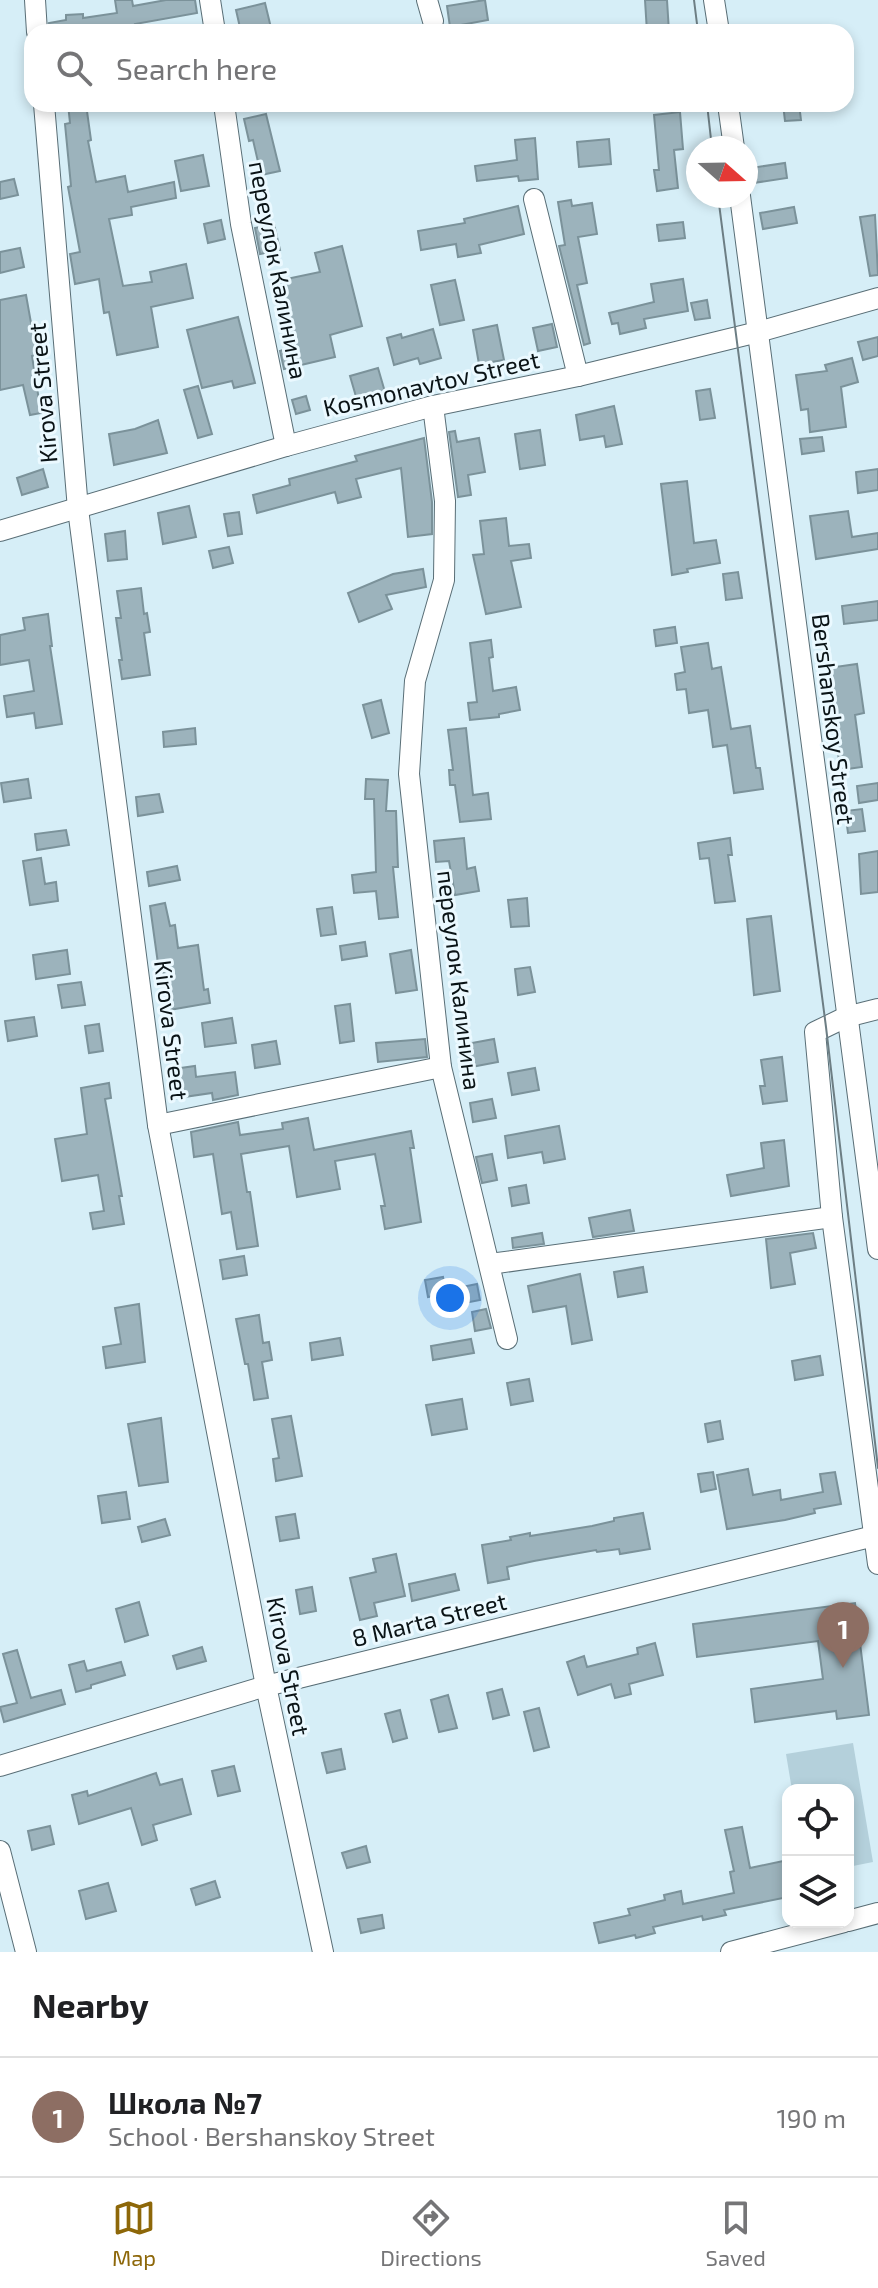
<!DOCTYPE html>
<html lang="en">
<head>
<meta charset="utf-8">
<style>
  :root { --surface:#fff; --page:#f2f2f2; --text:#202124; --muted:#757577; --line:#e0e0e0; --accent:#8d6709 }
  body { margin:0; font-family:"Exo 2",sans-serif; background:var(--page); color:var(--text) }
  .controls { position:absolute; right:24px; bottom:24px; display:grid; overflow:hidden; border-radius:16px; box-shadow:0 4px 12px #0003 }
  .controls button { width:72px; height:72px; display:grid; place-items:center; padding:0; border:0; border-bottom:2px solid var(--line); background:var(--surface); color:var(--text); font:40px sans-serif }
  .compass { position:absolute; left:686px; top:136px; width:72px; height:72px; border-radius:50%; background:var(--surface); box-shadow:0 4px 12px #0003; rotate:110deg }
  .you { position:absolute; left:450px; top:1298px; width:28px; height:28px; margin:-20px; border:6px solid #fff; border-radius:50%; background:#1a73e8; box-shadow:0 0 0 12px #1a73e833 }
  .badge { display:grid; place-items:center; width:52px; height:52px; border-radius:50%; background:var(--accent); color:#fff; font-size:26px; font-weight:700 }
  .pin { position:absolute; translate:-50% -66px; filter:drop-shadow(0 2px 4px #0008) }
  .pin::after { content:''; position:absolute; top:42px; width:28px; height:24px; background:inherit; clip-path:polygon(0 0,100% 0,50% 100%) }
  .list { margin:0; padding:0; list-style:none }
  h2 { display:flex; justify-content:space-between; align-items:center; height:104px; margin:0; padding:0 32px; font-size:34px }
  h2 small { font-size:26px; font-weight:400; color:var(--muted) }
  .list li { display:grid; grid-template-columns:52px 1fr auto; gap:24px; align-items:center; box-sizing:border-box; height:120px; padding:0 32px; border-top:2px solid var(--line) }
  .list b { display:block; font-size:30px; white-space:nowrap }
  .list p { margin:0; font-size:26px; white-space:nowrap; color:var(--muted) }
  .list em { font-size:26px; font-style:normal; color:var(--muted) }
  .icon { flex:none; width:44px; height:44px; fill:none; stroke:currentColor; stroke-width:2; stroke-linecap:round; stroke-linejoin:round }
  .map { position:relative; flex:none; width:878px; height:1952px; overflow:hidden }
  .search { position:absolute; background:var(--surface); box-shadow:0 4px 12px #0003; left:24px; right:24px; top:24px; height:88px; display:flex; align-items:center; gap:20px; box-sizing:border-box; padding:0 28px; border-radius:24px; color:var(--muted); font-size:30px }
  .sheet { height:224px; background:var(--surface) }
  nav { display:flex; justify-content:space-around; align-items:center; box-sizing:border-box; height:112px; border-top:2px solid var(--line); background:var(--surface); font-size:22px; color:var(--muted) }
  nav a { display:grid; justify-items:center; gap:4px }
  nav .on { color:var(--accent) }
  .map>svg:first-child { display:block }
</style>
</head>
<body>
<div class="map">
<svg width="878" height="1952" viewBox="0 0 878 1952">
  <rect width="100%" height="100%" fill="#d6eef7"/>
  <polygon fill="#b4d0db" points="853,1743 873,1862 848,1867 848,1790 792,1790 786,1754"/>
  <g fill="#9cb3bc" stroke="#7b929a" stroke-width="2">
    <polygon points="115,0 132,0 133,6 166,0 195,0 197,13 135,24 136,31 128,32 50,32 49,23 66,20 66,15 83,14 83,18 117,13"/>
    <polygon points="485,0 488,20 450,27 447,6"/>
    <polygon points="645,0 667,0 669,32 647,32"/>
    <polygon points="265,3 272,32 241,32 236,10"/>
    <polygon points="68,104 86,104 91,140 88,141 96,182 125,176 128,192 174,182 176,198 131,207 132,215 109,219 123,286 152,282 150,272 186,264 193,298 151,307 158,347 117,355 109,312 104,313 99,279 75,284 70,254 80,252 68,187 71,186 65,124 70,123"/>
    <polygon points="783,104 799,104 801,120 785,121"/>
    <polygon points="680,112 683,149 674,150 678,188 657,191 654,170 659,170 654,115"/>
    <polygon points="266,114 280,171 261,175 253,140 249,141 244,119"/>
    <polygon points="535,138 538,179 519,181 518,176 477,181 475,166 517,160 515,140"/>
    <polygon points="609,139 611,164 579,167 577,142"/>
    <polygon points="203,155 209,186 181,191 175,161"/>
    <polygon points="785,163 787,178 753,183 751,168"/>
    <polygon points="14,179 18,195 0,199 0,182"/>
    <polygon points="571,200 572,206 592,203 597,234 578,237 587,283 577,285 590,343 584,345 559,246 565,245 558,202"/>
    <polygon points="518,206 524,234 479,245 481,253 458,257 456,244 421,250 418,231 465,223 464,219"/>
    <polygon points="794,207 797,223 763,229 760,213"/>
    <polygon points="875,215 878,275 870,276 860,217"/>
    <polygon points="221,220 225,239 208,243 204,224"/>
    <polygon points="683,222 685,238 659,241 657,225"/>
    <polygon points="274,224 280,250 260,254 255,228"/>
    <polygon points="342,246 362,326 330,335 335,357 284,369 280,351 286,349 272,282 320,272 315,253"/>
    <polygon points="20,248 24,267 0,273 0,252"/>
    <polygon points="683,279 688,311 644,319 646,328 620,334 618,323 612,324 609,313 654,302 651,284"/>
    <polygon points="455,280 464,320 440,325 431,285"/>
    <polygon points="26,295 33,334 37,333 42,353 32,356 41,413 30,415 23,385 0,390 0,300"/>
    <polygon points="707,300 710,318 695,320 691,303"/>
    <polygon points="238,317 255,383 234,388 232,381 202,388 187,330"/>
    <polygon points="552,324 557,347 538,351 533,328"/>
    <polygon points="497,325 504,360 479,364 473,330"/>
    <polygon points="433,329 441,358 420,364 418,358 394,365 387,338 401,334 402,338"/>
    <polygon points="878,337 878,356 863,360 858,342"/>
    <polygon points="852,358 858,382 841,387 846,427 810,432 808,409 801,410 796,375 827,371 825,365"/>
    <polygon points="378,368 385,392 357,400 350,376"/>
    <polygon points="198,386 212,434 198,438 184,390"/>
    <polygon points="710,389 715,418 700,420 696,391"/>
    <polygon points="306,396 310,410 296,414 292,400"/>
    <polygon points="614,406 622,444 606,447 604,436 580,440 576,415"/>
    <polygon points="158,420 167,453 114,465 109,434 135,429"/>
    <polygon points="540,430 545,465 520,469 515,434"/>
    <polygon points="455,431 457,442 479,438 485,472 468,475 471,495 458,497 449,432"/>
    <polygon points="822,437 824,451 802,454 800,439"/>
    <polygon points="424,438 432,502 432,534 408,537 401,468 356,479 361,497 338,503 335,492 257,513 253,495 290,485 289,479 357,461 355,456"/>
    <polygon points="43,469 48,487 22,495 17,478"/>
    <polygon points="878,469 878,490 858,493 856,472"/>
    <polygon points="687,481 694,543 716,540 720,563 687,569 688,572 672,575 661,484"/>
    <polygon points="189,506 196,537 163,544 158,513"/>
    <polygon points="848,511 852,537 878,533 878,549 816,559 810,516"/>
    <polygon points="239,512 242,534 228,536 224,514"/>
    <polygon points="506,518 509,546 529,544 531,558 511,561 521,607 486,614 473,555 484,554 480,521"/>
    <polygon points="125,531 127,559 108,561 105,534"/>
    <polygon points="229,547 233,563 213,568 209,551"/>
    <polygon points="423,569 426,587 386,595 392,609 359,622 348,593 393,574"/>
    <polygon points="738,572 742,598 726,600 723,574"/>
    <polygon points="141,588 144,614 147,613 150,632 144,633 150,675 122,679 119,660 122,660 116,618 121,618 117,591"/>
    <polygon points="878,601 878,620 844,624 842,606"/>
    <polygon points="48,614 52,646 50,646 62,724 36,728 34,713 7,717 4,696 34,691 29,660 0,665 0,635 25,630 23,618"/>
    <polygon points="675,627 677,643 656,646 654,630"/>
    <polygon points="491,640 493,657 489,658 493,691 516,687 520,710 499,714 499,717 470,720 468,703 477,702 470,643"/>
    <polygon points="708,643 712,669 721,667 731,729 750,726 756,768 760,768 763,789 734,793 727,745 713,747 708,710 689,713 686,689 677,690 675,674 685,672 681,647"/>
    <polygon points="857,664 864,713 855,715 862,767 840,770 828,668"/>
    <polygon points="381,700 389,733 372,738 363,705"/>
    <polygon points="195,728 196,744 164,747 163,732"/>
    <polygon points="466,728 473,795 488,793 491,819 460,822 455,785 450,785 449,770 453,770 448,730"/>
    <polygon points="28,779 31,798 4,802 1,783"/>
    <polygon points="366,779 388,780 386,811 396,811 398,867 393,867 398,917 379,919 376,891 354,893 352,875 376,872 374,799 365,799"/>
    <polygon points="878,783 878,800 859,803 857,786"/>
    <polygon points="159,794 163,812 138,816 136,797"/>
    <polygon points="862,809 865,831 848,833 845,811"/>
    <polygon points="66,830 69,845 37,850 35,834"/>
    <polygon points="464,838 467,869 475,867 479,891 455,895 449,861 436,862 434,841"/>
    <polygon points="730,838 732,855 728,855 735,901 715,903 709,858 700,859 698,843"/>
    <polygon points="878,851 878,892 861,894 859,854"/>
    <polygon points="41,858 45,884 56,882 58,901 30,905 23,861"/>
    <polygon points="177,866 180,880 149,886 147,872"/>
    <polygon points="527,898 529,926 511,927 508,900"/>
    <polygon points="165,903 170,926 175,925 178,948 198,945 204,990 208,989 210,1003 169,1010 163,970 159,971 150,906"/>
    <polygon points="332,907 336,934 321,936 317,909"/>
    <polygon points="771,916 780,991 754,995 747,919"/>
    <polygon points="365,942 367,956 342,960 340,946"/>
    <polygon points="67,950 70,974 36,979 33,955"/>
    <polygon points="411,950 417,990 396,993 390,954"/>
    <polygon points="530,967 535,992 518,995 515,969"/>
    <polygon points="81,982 85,1005 62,1008 58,985"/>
    <polygon points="350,1004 354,1041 340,1043 335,1006"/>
    <polygon points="34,1017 37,1036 8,1041 5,1021"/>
    <polygon points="232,1018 236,1043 205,1047 202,1023"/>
    <polygon points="99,1024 103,1051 89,1053 85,1026"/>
    <polygon points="425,1039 427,1057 378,1062 376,1043"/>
    <polygon points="494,1039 498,1062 466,1068 461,1045"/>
    <polygon points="276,1041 280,1064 255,1068 252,1045"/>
    <polygon points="782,1057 787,1101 763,1104 760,1086 765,1086 761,1060"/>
    <polygon points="195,1066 196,1077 235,1072 238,1095 213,1100 212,1093 177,1098 173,1069"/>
    <polygon points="535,1068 539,1090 512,1095 508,1073"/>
    <polygon points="109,1083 111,1098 105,1099 122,1196 119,1196 124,1224 93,1229 90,1213 104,1211 98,1175 62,1181 55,1139 87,1134 81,1088"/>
    <polygon points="492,1099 496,1118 473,1122 470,1103"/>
    <polygon points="308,1118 314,1150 411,1131 414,1148 410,1148 421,1222 385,1229 381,1206 385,1206 375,1154 335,1161 340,1189 297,1197 289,1146 241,1154 247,1192 250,1192 258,1246 237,1249 231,1212 222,1214 213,1154 194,1157 191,1132 238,1122 240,1135 283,1129 282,1123"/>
    <polygon points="559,1126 565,1159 544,1163 542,1152 508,1158 505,1136"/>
    <polygon points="784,1140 789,1186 731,1196 727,1175 764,1168 761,1143"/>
    <polygon points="492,1154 497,1180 482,1183 476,1157"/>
    <polygon points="526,1185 529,1203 512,1206 509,1188"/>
    <polygon points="630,1210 634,1231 593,1237 589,1218"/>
    <polygon points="542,1233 544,1244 513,1248 512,1238"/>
    <polygon points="813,1233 816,1248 790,1253 795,1284 771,1288 766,1239"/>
    <polygon points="244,1256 247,1275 223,1279 220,1260"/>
    <polygon points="643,1267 647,1292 618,1297 614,1272"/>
    <polygon points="580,1274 592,1340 572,1344 566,1306 533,1312 528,1286"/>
    <polygon points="443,1277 446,1294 428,1297 425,1280"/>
    <polygon points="477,1284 480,1300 454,1305 452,1289"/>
    <polygon points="139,1304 145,1362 106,1368 103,1347 121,1344 115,1308"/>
    <polygon points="486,1309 491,1328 475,1331 472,1312"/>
    <polygon points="259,1315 263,1343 269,1342 272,1360 262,1362 268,1398 254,1400 248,1364 245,1364 236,1319"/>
    <polygon points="340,1338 343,1355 312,1360 310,1343"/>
    <polygon points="471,1339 474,1353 433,1360 431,1346"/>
    <polygon points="820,1356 823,1375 795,1380 792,1361"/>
    <polygon points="529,1379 533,1401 511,1405 507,1383"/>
    <polygon points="462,1399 467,1429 432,1435 426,1405"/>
    <polygon points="291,1416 302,1476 276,1481 273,1459 279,1458 272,1419"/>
    <polygon points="161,1418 168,1482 139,1486 128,1424"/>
    <polygon points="720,1421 723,1439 708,1442 705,1424"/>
    <polygon points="748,1469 753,1495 780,1490 781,1500 823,1492 820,1474 835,1472 841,1504 814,1509 815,1513 785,1520 727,1529 717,1475"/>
    <polygon points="713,1472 716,1489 701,1492 698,1474"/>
    <polygon points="126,1492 130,1519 102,1523 98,1496"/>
    <polygon points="643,1513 650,1549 620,1554 619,1549 597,1552 596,1550 534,1561 507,1567 509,1579 488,1583 482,1545 511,1540 510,1537 530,1533 530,1536 592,1526 614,1521 614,1518"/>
    <polygon points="295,1514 299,1538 280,1541 276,1517"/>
    <polygon points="165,1519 170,1535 142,1542 138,1527"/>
    <polygon points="396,1554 405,1596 374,1603 377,1616 360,1620 350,1578 376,1572 373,1559"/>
    <polygon points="455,1574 459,1590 412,1601 409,1584"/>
    <polygon points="312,1587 316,1611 300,1614 296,1590"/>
    <polygon points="139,1602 148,1635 125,1642 116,1609"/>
    <polygon points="855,1603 869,1715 837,1719 836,1711 755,1722 751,1689 823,1679 818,1641 697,1657 693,1624"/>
    <polygon points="655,1643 663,1675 629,1684 631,1694 615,1698 611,1684 578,1695 567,1662 584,1656 587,1667 638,1654 637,1648"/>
    <polygon points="202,1647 206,1661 177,1669 173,1656"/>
    <polygon points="17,1650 31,1698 61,1690 65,1704 4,1722 0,1707 17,1703 3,1654"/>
    <polygon points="84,1661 87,1671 121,1662 125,1675 91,1685 91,1688 76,1692 69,1665"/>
    <polygon points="502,1689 509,1715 493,1719 487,1693"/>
    <polygon points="448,1695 457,1728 439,1732 431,1700"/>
    <polygon points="539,1708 549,1747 534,1751 524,1712"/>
    <polygon points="400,1710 407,1738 393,1742 385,1714"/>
    <polygon points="341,1749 345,1769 327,1773 322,1753"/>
    <polygon points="234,1766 240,1791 218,1796 212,1771"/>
    <polygon points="156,1773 160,1785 182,1779 191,1814 153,1825 157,1840 142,1845 131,1808 79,1824 72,1795 87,1791 88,1796"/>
    <polygon points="50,1826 54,1844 32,1850 28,1831"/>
    <polygon points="742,1827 750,1868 788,1860 788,1897 724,1910 726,1915 703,1920 702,1916 653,1927 655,1933 636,1938 635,1935 599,1943 594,1923 630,1915 628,1909 665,1900 664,1895 681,1891 683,1904 734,1893 730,1872 734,1871 725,1830"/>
    <polygon points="366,1846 370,1862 347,1868 342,1853"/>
    <polygon points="215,1881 220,1897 196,1905 191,1889"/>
    <polygon points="108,1883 116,1911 86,1919 79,1891"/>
    <polygon points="382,1915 384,1928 361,1933 358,1919"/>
  </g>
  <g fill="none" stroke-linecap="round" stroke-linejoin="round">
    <defs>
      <g id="minor">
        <polyline points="35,0 37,32"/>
        <polyline points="210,0 215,32"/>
        <polyline points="427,0 433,21"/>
        <polyline points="714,0 719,32"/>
        <polyline points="44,104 78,509 158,1125 266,1686 323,1952"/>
        <polyline points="224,104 241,224 286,446"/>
        <polyline points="728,104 734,148"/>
        <polyline points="740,196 878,1249"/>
        <polyline points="534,199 578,376"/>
        <polyline points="433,406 445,501 444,580 415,681 409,774 441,1067 507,1339"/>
        <polyline points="0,531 286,446 433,406 578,376 758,332 878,298"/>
        <polyline points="878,1009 846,1017 815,1032 832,1217 878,1564"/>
        <polyline points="158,1125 441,1067"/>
        <polyline points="490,1264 832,1217"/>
        <polyline points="0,1766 266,1686 874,1536"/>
        <polyline points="0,1851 26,1952"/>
        <polyline points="848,1921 878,1913"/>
        <polyline points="731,1952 844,1922"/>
      </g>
    </defs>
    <use href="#minor" stroke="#596e76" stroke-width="22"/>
    <use href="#minor" stroke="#fff" stroke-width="20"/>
    <g stroke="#6d7e84" stroke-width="2">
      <polyline points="694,0 698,32"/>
      <polyline points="707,104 712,148"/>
      <polyline points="718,196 826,1027 878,1468"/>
    </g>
  </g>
  <g text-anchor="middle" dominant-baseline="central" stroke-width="6" stroke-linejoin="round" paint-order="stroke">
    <g font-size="24" fill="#0a1316" stroke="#ebf9ff">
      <text transform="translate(279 270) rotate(79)">переулок Калинина</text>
      <text transform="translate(431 383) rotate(-13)">Kosmonavtov Street</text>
      <text transform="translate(42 393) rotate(-95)">Kirova Street</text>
      <text transform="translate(834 719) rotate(83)">Bershanskoy Street</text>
      <text transform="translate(460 980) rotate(83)">переулок Калинина</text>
      <text transform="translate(172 1030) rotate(83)">Kirova Street</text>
      <text transform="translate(429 1619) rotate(-14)">8 Marta Street</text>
      <text transform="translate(289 1666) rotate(79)">Kirova Street</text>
    </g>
  </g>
</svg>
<div class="controls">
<button><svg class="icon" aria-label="locate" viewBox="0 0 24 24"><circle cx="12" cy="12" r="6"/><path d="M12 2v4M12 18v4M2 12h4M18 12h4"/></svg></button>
<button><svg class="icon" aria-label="layers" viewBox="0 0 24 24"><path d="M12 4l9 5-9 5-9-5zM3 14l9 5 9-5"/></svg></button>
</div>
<svg class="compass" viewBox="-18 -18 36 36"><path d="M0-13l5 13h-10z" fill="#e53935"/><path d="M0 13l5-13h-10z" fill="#757577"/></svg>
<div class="you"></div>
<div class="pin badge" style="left:843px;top:1668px;background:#8d6e63">1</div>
<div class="search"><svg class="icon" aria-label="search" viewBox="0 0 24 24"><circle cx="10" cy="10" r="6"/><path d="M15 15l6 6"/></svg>Search here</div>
</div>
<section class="sheet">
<h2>Nearby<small></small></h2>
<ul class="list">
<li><span class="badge" style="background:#8d6e63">1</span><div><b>Школа №7</b><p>School · Bershanskoy Street</p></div><em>190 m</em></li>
</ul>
</section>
<nav>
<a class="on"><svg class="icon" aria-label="map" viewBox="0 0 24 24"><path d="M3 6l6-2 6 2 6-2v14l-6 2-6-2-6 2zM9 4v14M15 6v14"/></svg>Map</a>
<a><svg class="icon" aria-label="directions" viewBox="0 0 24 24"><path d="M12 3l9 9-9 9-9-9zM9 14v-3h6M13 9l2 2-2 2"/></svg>Directions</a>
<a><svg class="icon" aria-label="saved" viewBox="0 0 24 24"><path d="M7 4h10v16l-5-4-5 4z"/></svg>Saved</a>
</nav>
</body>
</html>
